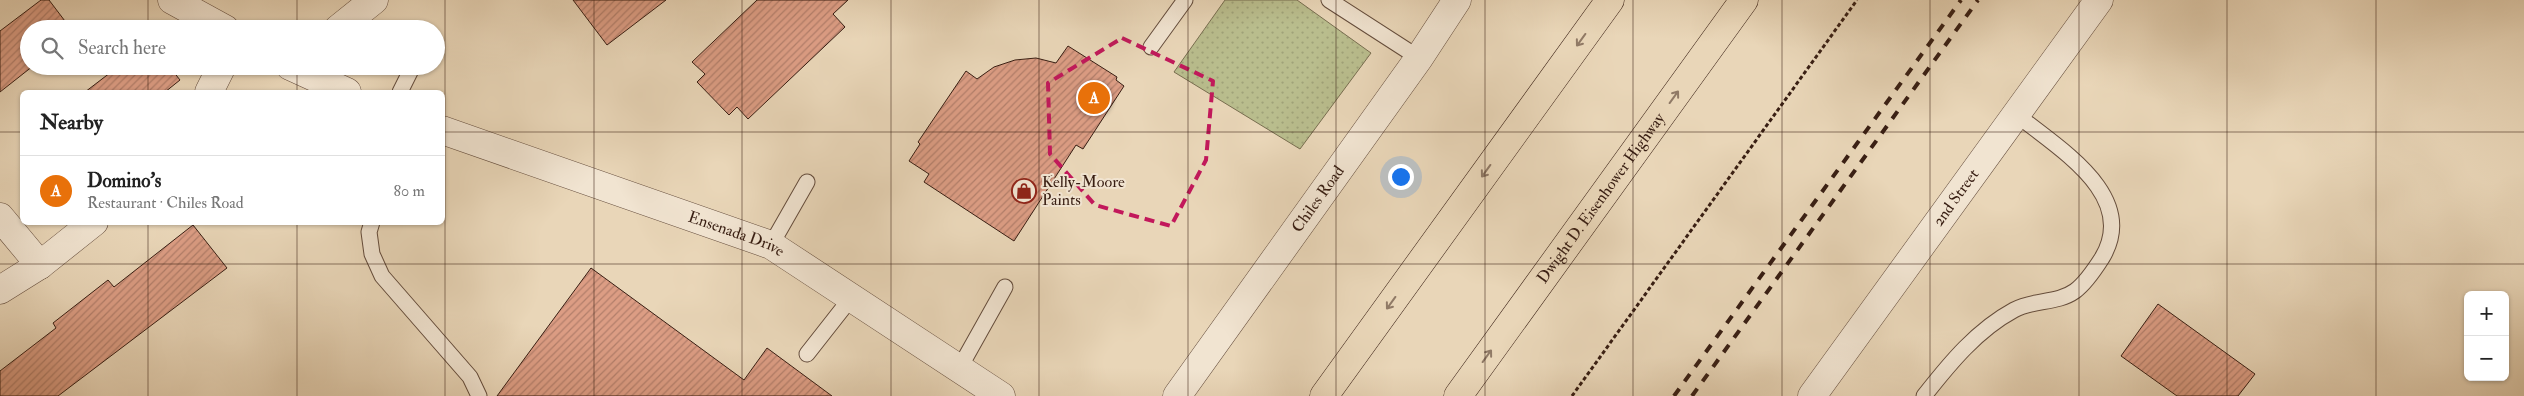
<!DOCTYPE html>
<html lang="en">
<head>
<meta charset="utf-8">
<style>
  :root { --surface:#fff; --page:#f6f6f6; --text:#222; --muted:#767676; --line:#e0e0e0; --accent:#db2777 }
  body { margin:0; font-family:"IM FELL Double Pica",serif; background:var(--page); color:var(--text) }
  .controls { position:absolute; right:15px; bottom:15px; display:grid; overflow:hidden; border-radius:8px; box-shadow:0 1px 4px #0004 }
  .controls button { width:45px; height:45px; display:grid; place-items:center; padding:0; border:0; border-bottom:1px solid var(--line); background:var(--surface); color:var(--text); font:25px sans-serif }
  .you { position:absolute; left:1400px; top:176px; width:18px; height:18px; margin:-12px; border:4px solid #fff; border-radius:50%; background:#1a73e8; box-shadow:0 0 0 8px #1a73e833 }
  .badge { display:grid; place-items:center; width:32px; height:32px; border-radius:50%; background:var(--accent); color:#fff; font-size:16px; font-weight:700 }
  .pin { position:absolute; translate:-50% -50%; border:2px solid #fff; box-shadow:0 1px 5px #0006 }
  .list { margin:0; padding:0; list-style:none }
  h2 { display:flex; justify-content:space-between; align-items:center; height:65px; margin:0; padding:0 20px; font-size:21px }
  h2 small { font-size:16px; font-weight:400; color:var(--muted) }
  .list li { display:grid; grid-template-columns:32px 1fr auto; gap:15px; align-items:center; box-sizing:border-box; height:70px; padding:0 20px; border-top:1px solid var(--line) }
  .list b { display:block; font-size:19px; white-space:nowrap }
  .list p { margin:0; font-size:16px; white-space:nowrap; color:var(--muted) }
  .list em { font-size:16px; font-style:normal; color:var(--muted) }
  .icon { flex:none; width:28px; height:28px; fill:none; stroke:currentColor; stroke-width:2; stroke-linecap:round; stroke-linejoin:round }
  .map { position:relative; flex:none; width:2524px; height:396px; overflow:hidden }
  .search { position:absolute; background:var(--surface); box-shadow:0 1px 4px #0004; left:20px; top:20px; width:425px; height:55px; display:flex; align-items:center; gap:12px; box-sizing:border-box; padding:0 18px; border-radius:28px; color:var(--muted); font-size:19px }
  .panel { position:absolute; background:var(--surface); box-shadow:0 1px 4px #0004; left:20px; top:90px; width:425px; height:135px; border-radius:8px }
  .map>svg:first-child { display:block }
</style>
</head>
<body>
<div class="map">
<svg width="2524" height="396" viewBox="0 0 2524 396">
  <defs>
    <pattern id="grass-dots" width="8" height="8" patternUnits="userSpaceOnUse" patternTransform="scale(1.25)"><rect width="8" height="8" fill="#b9bd8d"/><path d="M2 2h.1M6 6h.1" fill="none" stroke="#a0a279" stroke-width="1.8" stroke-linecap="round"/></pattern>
    <pattern id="building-hatch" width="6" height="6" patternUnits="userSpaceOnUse" patternTransform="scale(1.25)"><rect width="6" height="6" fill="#dc9d84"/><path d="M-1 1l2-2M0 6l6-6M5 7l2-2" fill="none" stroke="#b37f6b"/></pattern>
  </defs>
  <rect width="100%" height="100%" fill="#e9d6b8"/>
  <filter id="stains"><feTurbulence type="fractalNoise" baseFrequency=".004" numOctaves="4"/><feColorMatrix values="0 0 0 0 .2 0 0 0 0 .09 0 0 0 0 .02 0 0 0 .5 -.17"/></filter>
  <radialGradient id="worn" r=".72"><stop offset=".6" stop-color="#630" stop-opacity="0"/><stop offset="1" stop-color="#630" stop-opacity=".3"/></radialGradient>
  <polygon fill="url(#grass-dots)" stroke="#786e50" points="1225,0 1297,0 1371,53 1300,149 1174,72"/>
  <g fill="url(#building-hatch)" stroke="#381e13">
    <polygon points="41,0 49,0 71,29 29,29 29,66 33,66 0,92 0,31"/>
    <polygon points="573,0 666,0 607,45"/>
    <polygon points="757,0 848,0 833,14 845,27 748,119 737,107 729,115 697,82 705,74 692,62"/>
    <polygon points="1068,46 1117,77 1116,80 1124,86 1083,149 1076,145 1014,241 924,182 929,174 909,161 920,144 918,142 966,71 977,79 994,67 1015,60 1036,58 1056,63"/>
    <polygon points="119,66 169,66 180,80 165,92 85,92"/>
    <polygon points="193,225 227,268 58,396 0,396 0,371 56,328 53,323 108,280 114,287"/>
    <polygon points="591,268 744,380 767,348 832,396 497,396"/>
    <polygon points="2158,304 2255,374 2238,396 2177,396 2121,356"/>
  </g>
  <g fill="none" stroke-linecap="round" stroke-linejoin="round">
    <defs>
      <g id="service">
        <polyline points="1329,0 1419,58"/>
        <polyline points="1151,47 1185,0"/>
        <polyline points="400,92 413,66"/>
        <polyline points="372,222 369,232 372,254 382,276 470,377 479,396"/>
        <polyline points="771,245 807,182"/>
        <polyline points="807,354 851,298"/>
        <polyline points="959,369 1005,287"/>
        <path d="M1924,396C1950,363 1977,330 2014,310C2034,299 2057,304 2075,291C2086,283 2095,269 2102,258C2140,195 2057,148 2016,114"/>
      </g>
      <g id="minor">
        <polyline points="172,0 225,29"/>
        <polyline points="338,29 374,0"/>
        <polyline points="290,66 347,92"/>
        <polyline points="209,92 222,66"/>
        <path id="s1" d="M442,130L771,245L1001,396"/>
        <polyline points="0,217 40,265"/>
        <polyline points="0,290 40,265 94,222"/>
      </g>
      <g id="tertiary">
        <path id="s2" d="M1177,396L1419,58L1457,0"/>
        <path id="s3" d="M1812,396L2099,0"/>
      </g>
      <g id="motorway">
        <polyline points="1324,396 1610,0"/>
        <path id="s4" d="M1458,396L1744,0"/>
      </g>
    </defs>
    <use href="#service" stroke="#644c3c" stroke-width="17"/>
    <use href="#minor" stroke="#644c3c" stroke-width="29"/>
    <use href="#tertiary" stroke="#644c3c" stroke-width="29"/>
    <use href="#motorway" stroke="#381e13" stroke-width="29"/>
    <polyline stroke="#381e13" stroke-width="3" stroke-dasharray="4 2.5" stroke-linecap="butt" points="1572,396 1857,0"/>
    <use href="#service" stroke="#f1e4d1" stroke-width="15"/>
    <use href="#minor" stroke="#f1e4d1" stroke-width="28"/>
    <use href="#tertiary" stroke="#f1e4d1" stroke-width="28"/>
    <use href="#motorway" stroke="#e9d6b8" stroke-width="28"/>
    <g stroke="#381e13" stroke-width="4" stroke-dasharray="9 9" stroke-linecap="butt">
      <polyline points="1674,396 1961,0"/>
      <polyline points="1692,396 1978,0"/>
    </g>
  </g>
  <defs><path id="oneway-shaft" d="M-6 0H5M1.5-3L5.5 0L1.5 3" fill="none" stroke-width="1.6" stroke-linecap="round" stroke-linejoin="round" transform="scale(1.25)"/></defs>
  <g stroke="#907a66">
    <use href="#oneway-shaft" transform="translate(1581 40) rotate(126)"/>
    <use href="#oneway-shaft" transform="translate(1674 97) rotate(-54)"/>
    <use href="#oneway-shaft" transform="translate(1486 171) rotate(126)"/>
    <use href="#oneway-shaft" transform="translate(1391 303) rotate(126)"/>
    <use href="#oneway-shaft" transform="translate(1487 356) rotate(-54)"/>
  </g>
  <path fill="none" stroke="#c2185b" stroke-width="4" stroke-dasharray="10 6" stroke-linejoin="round" d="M1122,38L1213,81L1206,160L1171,226L1095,205L1050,154L1048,83Z"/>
  <path fill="none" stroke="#381e13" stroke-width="1" stroke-opacity="0.55" d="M148,0V29M297,0V29M445,0V396M594,0V396M742,0V396M891,0V396M1039,0V396M1188,0V396M1336,0V396M1485,0V396M1633,0V396M1782,0V396M1930,0V396M2079,0V396M2227,0V396M2376,0V396M148,66V92M297,66V92M0,132H22M442,132H2524M148,222V396M297,222V396M0,264H2524"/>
  <defs>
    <symbol id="shop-ring" viewBox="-11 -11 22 22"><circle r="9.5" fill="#f1e4d1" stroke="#8f2418" stroke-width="1.5"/><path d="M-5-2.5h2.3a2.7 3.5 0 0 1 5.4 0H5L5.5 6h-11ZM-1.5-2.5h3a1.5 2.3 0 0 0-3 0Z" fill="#8f2418"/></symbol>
  </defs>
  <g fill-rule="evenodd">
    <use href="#shop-ring" x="1010" y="177" width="28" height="28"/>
  </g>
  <g text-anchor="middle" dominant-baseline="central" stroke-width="4" stroke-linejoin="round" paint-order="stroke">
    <g font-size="16" fill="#381e13" stroke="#f1e4d1" text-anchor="start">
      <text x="1042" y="182">Kelly-Moore<tspan x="1042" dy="18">Paints</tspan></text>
    </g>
    <g font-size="16" fill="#381e13" stroke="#f1e4d1">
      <text stroke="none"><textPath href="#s4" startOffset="244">Dwight D. Eisenhower Highway</textPath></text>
      <text stroke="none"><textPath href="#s3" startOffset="245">2nd Street</textPath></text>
      <text stroke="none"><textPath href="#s2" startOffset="242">Chiles Road</textPath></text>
      <text stroke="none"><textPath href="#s1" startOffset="312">Ensenada Drive</textPath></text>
    </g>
  </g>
  <rect width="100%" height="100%" filter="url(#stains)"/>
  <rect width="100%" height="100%" fill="url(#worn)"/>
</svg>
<div class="controls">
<button>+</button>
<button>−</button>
</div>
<div class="you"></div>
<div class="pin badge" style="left:1094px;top:98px;background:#e8710a">A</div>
<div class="search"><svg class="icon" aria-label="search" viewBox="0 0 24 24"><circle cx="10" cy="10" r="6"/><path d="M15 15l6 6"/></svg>Search here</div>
<section class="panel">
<h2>Nearby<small></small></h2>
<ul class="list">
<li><span class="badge" style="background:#e8710a">A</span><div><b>Domino's</b><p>Restaurant · Chiles Road</p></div><em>80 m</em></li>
</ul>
</section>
</div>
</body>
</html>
